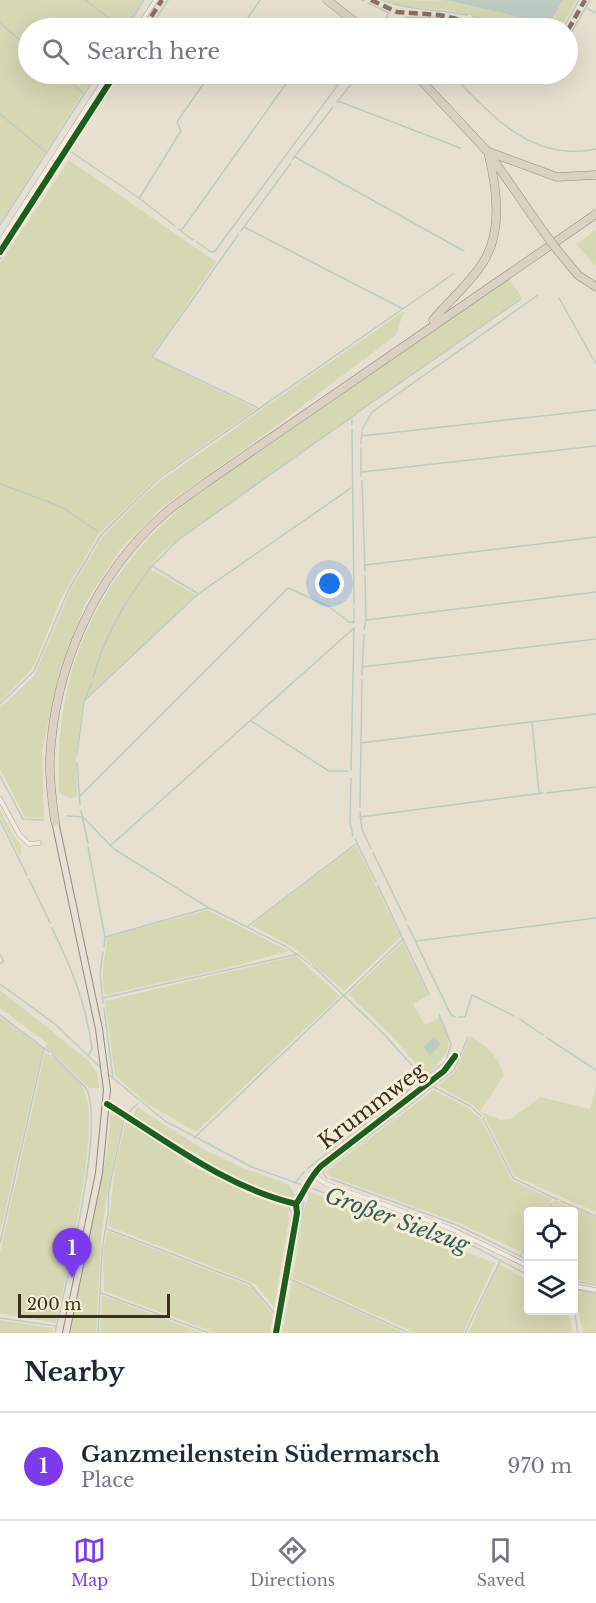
<!DOCTYPE html>
<html lang="en">
<head>
<meta charset="utf-8">
<style>
  :root { --surface:#fff; --page:#f2f2f3; --text:#1f2937; --muted:#747a83; --line:#e0e1e3; --accent:#7c3aed }
  body { margin:0; font-family:"Libre Baskerville",serif; background:var(--page); color:var(--text) }
  .controls { position:absolute; right:18px; bottom:18px; display:grid; overflow:hidden; border-radius:6px; box-shadow:0 6px 24px #0002 }
  .controls button { width:54px; height:54px; display:grid; place-items:center; padding:0; border:0; border-bottom:2px solid var(--line); background:var(--surface); color:var(--text); font:30px sans-serif }
  .scale { position:absolute; left:18px; bottom:15px; width:152px; box-sizing:border-box; padding-left:6px; border:3px solid #3d2e20; border-top:0; font-size:16px; line-height:21px; white-space:nowrap; color:#3d2e20; -webkit-text-stroke:4px #f7eed8; paint-order:stroke }
  .you { position:absolute; left:330px; top:584px; width:21px; height:21px; margin:-15px; border:4px solid #fff; border-radius:50%; background:#1a73e8; box-shadow:0 0 0 9px #1a73e833 }
  .badge { display:grid; place-items:center; width:39px; height:39px; border-radius:50%; background:var(--accent); color:#fff; font-size:20px; font-weight:700 }
  .pin { position:absolute; translate:-50% -50px; filter:drop-shadow(0 2px 3px #0008) }
  .pin::after { content:''; position:absolute; top:32px; width:21px; height:18px; background:inherit; clip-path:polygon(0 0,100% 0,50% 100%) }
  .list { margin:0; padding:0; list-style:none }
  h2 { display:flex; justify-content:space-between; align-items:center; height:78px; margin:0; padding:0 24px; font-size:26px }
  h2 small { font-size:20px; font-weight:400; color:var(--muted) }
  .list li { display:grid; grid-template-columns:39px 1fr auto; gap:18px; align-items:center; box-sizing:border-box; height:108px; padding:0 24px; border-top:2px solid var(--line) }
  .list b { display:block; font-size:22px; white-space:nowrap }
  .list p { margin:0; font-size:20px; white-space:nowrap; color:var(--muted) }
  .list em { font-size:20px; font-style:normal; color:var(--muted) }
  .icon { flex:none; width:33px; height:33px; fill:none; stroke:currentColor; stroke-width:2; stroke-linecap:round; stroke-linejoin:round }
  .map { position:relative; flex:none; width:596px; height:1333px; overflow:hidden }
  .search { position:absolute; background:var(--surface); box-shadow:0 6px 24px #0002; left:18px; right:18px; top:18px; height:66px; display:flex; align-items:center; gap:15px; box-sizing:border-box; padding:0 21px; border-radius:33px; color:var(--muted); font-size:22px }
  .sheet { height:186px; background:var(--surface) }
  nav { display:flex; justify-content:space-around; align-items:center; box-sizing:border-box; height:84px; border-top:2px solid var(--line); background:var(--surface); font-size:16px; color:var(--muted) }
  nav a { display:grid; justify-items:center; gap:3px }
  nav .on { color:var(--accent) }
  .map>svg:first-child { display:block }
</style>
</head>
<body>
<div class="map">
<svg width="596" height="1333" viewBox="0 0 596 1333">
  <rect width="100%" height="100%" fill="#e7e0d1"/>
  <g fill="#d6d7b3">
    <polygon points="0,0 143,0 125,28 28,28 28,74 95,74 0,223"/>
    <polygon points="384,0 451,1 549,24 563,0 577,0 560,28 527,28 443,9 406,7"/>
    <polygon points="69,160 216,262 151,357 256,409 157,478 98,535 61,599 33,668 0,702 0,263"/>
    <polygon points="596,230 596,266 576,244"/>
    <path d="M509,279L522,297L163,551L151,565L152,570L196,595L83,701L76,756L77,796L71,798L59,793C54,666 99,571 199,493Z"/>
    <polygon points="404,311 396,335 256,441 161,508 119,551 85,604 60,670 42,751 44,818 25,817 0,769 0,708 34,676 71,589 103,536 140,499 159,482 261,410"/>
    <polygon points="0,809 13,835 21,845 21,858 0,816"/>
    <polygon points="356,845 401,937 344,991 294,948 251,925"/>
    <path d="M208,910L289,951L227,968L105,995C99,975 106,957 107,937Z"/>
    <path d="M403,942L428,995L413,1004L425,1025L440,1017C454,1048 451,1052 426,1075L392,1036L348,994Z"/>
    <polygon points="296,956 340,996 196,1132 146,1103 115,1075 105,1001"/>
    <polygon points="0,990 88,1060 97,1073 99,1088 89,1088 45,1047 47,1043 0,1008"/>
    <polygon points="0,1017 43,1048 0,1233"/>
    <path d="M470,1036C488,1047 497,1055 504,1075L480,1111L500,1120L511,1119L540,1097L590,1109L596,1085V1212L514,1176L485,1117L471,1104L438,1086L456,1070Z"/>
    <path d="M45,1051C57,1062 78,1076 84,1090C102,1130 65,1275 56,1323L0,1314V1253Z"/>
    <polygon points="434,1090 467,1107 481,1119 512,1180 552,1199 545,1211 528,1212 528,1241 522,1252 459,1223 329,1176 325,1172"/>
    <path d="M137,1107L203,1149L243,1168L288,1184L295,1194L293,1199C259,1202 163,1137 132,1117Z"/>
    <polygon points="115,1112 123,1117 108,1189 101,1239 96,1333 70,1333 107,1153 111,1113"/>
    <polygon points="126,1121 190,1165 249,1194 288,1208 289,1220 274,1307 255,1284 108,1226 116,1162"/>
    <polygon points="310,1192 495,1263 463,1333 416,1333 293,1278 304,1209"/>
    <polygon points="554,1200 596,1217 596,1284 574,1279 574,1212 547,1211"/>
    <polygon points="108,1231 252,1287 273,1315 270,1333 216,1333 104,1291 103,1251"/>
    <polygon points="499,1264 528,1281 528,1310 568,1311 573,1333 468,1333"/>
    <polygon points="292,1281 405,1333 283,1333"/>
    <polygon points="574,1291 596,1295 596,1333 583,1333"/>
    <polygon points="102,1295 202,1333 100,1333"/>
    <polygon points="0,1320 53,1328 52,1333 0,1333"/>
  </g>
  <g fill="#bcccc2">
    <polygon points="433,0 563,0 549,24 451,1"/>
    <polygon points="434,1037 441,1044 430,1055 423,1047"/>
  </g>
  <g fill="none" stroke-linecap="round" stroke-linejoin="round">
    <g stroke="#bcccc2" stroke-width="1.5">
      <polyline points="85,0 122,28"/>
      <polyline points="362,0 364,1"/>
      <path d="M382,0C410,11 438,9 467,15"/>
      <polyline points="368,3 389,13 380,28"/>
      <polyline points="586,8 596,13"/>
      <polyline points="472,16 521,28"/>
      <polyline points="0,23 28,47"/>
      <polyline points="126,28 144,0"/>
      <polyline points="150,28 168,0"/>
      <polyline points="241,28 260,0"/>
      <polyline points="325,28 331,20"/>
      <polyline points="393,28 406,17 437,18 485,28"/>
      <polyline points="563,28 579,0"/>
      <polyline points="568,38 590,0"/>
      <polyline points="60,74 84,94"/>
      <polyline points="120,74 70,151 139,198 175,226"/>
      <path d="M451,74C492,115 531,163 596,149"/>
      <polyline points="338,101 460,148"/>
      <polyline points="337,102 359,74"/>
      <polyline points="0,114 47,153"/>
      <polyline points="295,157 464,251"/>
      <polyline points="292,160 333,107"/>
      <polyline points="140,197 181,131 177,122 210,74"/>
      <polyline points="0,225 97,74"/>
      <polyline points="244,227 403,309"/>
      <polyline points="178,229 193,240"/>
      <polyline points="181,231 293,74"/>
      <polyline points="241,231 291,163"/>
      <polyline points="238,235 152,357 258,408"/>
      <polyline points="197,242 211,252 215,251 346,74"/>
      <polyline points="0,259 66,157"/>
      <polyline points="559,298 596,364"/>
      <polyline points="358,412 521,299"/>
      <polyline points="352,419 352,425"/>
      <polyline points="352,429 354,604"/>
      <polyline points="362,430 372,412 538,295"/>
      <polyline points="362,436 596,410"/>
      <polyline points="361,444 362,432"/>
      <polyline points="361,448 361,476"/>
      <polyline points="362,472 596,446"/>
      <polyline points="362,481 365,571"/>
      <polyline points="0,484 62,507 97,531"/>
      <polyline points="365,565 596,537"/>
      <polyline points="365,576 366,620"/>
      <polyline points="197,593 152,566 178,540 356,414"/>
      <polyline points="354,623 354,609"/>
      <polyline points="364,629 366,620 596,592"/>
      <polyline points="362,667 596,639"/>
      <polyline points="362,675 364,634"/>
      <path d="M93,678C104,636 125,601 151,567"/>
      <polyline points="85,700 91,684"/>
      <polyline points="0,704 34,671 69,589 101,535 158,479 453,274"/>
      <polyline points="251,721 329,771 348,771"/>
      <polyline points="532,723 539,793"/>
      <polyline points="361,743 596,714"/>
      <polyline points="77,755 84,701 198,594 351,488"/>
      <polyline points="77,762 80,805"/>
      <polyline points="351,770 354,628"/>
      <polyline points="0,776 23,819 43,820"/>
      <polyline points="351,778 350,822 353,836"/>
      <polyline points="546,793 596,787"/>
      <polyline points="79,797 288,588 328,606 349,622 354,622"/>
      <polyline points="360,807 362,680"/>
      <polyline points="81,811 88,843"/>
      <polyline points="360,812 362,829 371,849"/>
      <polyline points="67,816 83,817 114,849 209,908 285,946 310,964"/>
      <polyline points="360,817 543,793"/>
      <polyline points="0,820 27,875"/>
      <polyline points="355,839 376,882"/>
      <polyline points="110,846 354,628"/>
      <polyline points="88,847 105,937 104,947"/>
      <polyline points="373,853 406,920"/>
      <polyline points="29,879 50,923"/>
      <polyline points="378,886 429,994"/>
      <polyline points="248,926 357,843"/>
      <polyline points="408,926 451,1015 455,1017"/>
      <path d="M52,928C71,967 87,1006 92,1049L88,1056"/>
      <polyline points="105,937 208,908"/>
      <polyline points="416,941 596,918"/>
      <polyline points="103,952 100,973 103,1003"/>
      <polyline points="0,955 4,961 0,964"/>
      <polyline points="312,965 383,1033 426,1081"/>
      <polyline points="0,984 55,1024 102,1069"/>
      <polyline points="103,998 298,954"/>
      <polyline points="104,1008 113,1078"/>
      <polyline points="0,1015 49,1052"/>
      <polyline points="459,1017 465,1017 472,995 514,1016"/>
      <polyline points="520,1019 543,1035"/>
      <polyline points="547,1038 596,1070"/>
      <path d="M52,1055L86,1088C106,1123 65,1287 55,1333"/>
      <polyline points="108,1074 165,1121 252,1167 473,1246 528,1275"/>
      <polyline points="432,1086 470,1106 481,1116"/>
      <polyline points="127,1114 138,1103"/>
      <polyline points="397,1115 454,1070 468,1037"/>
      <polyline points="483,1118 513,1178 558,1200"/>
      <path d="M124,1119C174,1156 229,1187 288,1206L292,1214L282,1277"/>
      <polyline points="194,1138 404,938"/>
      <polyline points="307,1169 446,1061 451,1044 439,1014"/>
      <polyline points="327,1178 323,1173 325,1169 394,1117"/>
      <polyline points="331,1179 457,1225 526,1259"/>
      <polyline points="295,1183 304,1172"/>
      <polyline points="308,1194 310,1189"/>
      <polyline points="561,1201 596,1216"/>
      <polyline points="546,1212 551,1204"/>
      <polyline points="107,1229 250,1284 276,1315"/>
      <polyline points="0,1243 44,1048"/>
      <polyline points="521,1255 528,1243"/>
      <polyline points="290,1279 409,1333"/>
      <polyline points="574,1281 596,1285"/>
      <polyline points="289,1284 304,1202"/>
      <polyline points="577,1290 596,1294"/>
      <polyline points="101,1293 209,1333"/>
      <polyline points="574,1309 578,1333"/>
      <polyline points="0,1318 56,1326"/>
      <polyline points="273,1331 281,1281"/>
      <polyline points="98,1333 102,1250 108,1214 109,1189 124,1119"/>
      <polyline points="281,1333 288,1290"/>
      <polyline points="465,1333 500,1261"/>
    </g>
    <defs>
      <g id="street">
        <polyline points="137,28 156,0"/>
        <polyline points="0,242 108,74"/>
        <polyline points="0,799 19,834 29,844 39,843"/>
        <path d="M107,1104C167,1141 225,1187 296,1204"/>
        <polyline points="312,1174 326,1184 449,1228 528,1266"/>
        <polyline points="574,1286 596,1290"/>
        <path d="M276,1333L297,1213L296,1204C305,1191 309,1178 321,1166L444,1071L455,1056"/>
      </g>
      <polyline id="primary" points="55,821 99,1029 107,1090 99,1173 66,1333"/>
      <g id="highway">
        <polyline points="327,0 363,28"/>
        <polyline points="415,74 488,152 543,231"/>
        <polyline points="489,152 557,177 596,175"/>
        <polyline points="558,251 578,275 596,287"/>
        <path d="M433,320C449,301 469,284 482,264C503,233 497,190 489,156"/>
        <path d="M55,821C52,800 49,778 50,757C55,666 95,575 164,514C177,503 191,494 204,484L596,214"/>
      </g>
    </defs>
    <use href="#street" stroke="#ada599" stroke-width="5"/>
    <use href="#primary" stroke="#928b80" stroke-width="8"/>
    <use href="#highway" stroke="#928b80" stroke-width="9"/>
    <use href="#street" stroke="#efebe3" stroke-width="4"/>
    <use href="#primary" stroke="#e6e1d4" stroke-width="6"/>
    <use href="#highway" stroke="#dad1c2" stroke-width="8"/>
    <defs>
      <polyline id="highway-bridge" points="543,231 558,251"/>
    </defs>
    <use href="#highway-bridge" stroke="#928b80" stroke-width="9" stroke-linecap="butt"/>
    <use href="#highway-bridge" stroke="#dad1c2" stroke-width="8"/>
    <g stroke="#8d6e63" stroke-width="4.5" stroke-dasharray="9 4.5" stroke-linecap="butt">
      <polyline points="371,0 397,12 439,15 496,28"/>
      <polyline points="144,28 162,0"/>
      <polyline points="568,30 585,0"/>
    </g>
    <defs>
      <g id="cycleway">
        <polyline points="0,252 115,74"/>
        <path d="M107,1104C167,1141 225,1187 296,1204"/>
        <path d="M276,1333L297,1213L296,1204C305,1191 309,1178 321,1166L444,1071L455,1056"/>
      </g>
    </defs>
    <use href="#cycleway" stroke="#f7eed8" stroke-width="10"/>
    <use href="#cycleway" stroke="#1b5e20" stroke-width="6"/>
  </g>
  <g text-anchor="middle" dominant-baseline="central" stroke-width="6" stroke-linejoin="round" paint-order="stroke">
    <g font-size="21" fill="#3d2e20" stroke="#f7eed8">
      <text transform="translate(372 1106) rotate(-37)">Krummweg</text>
    </g>
    <g font-size="22" font-style="italic" fill="#2f5d5a" stroke="#f7eed8">
      <text transform="translate(397 1220) rotate(20)">Großer Sielzug</text>
    </g>
  </g>
</svg>
<div class="controls">
<button><svg class="icon" aria-label="locate" viewBox="0 0 24 24"><circle cx="12" cy="12" r="6"/><path d="M12 2v4M12 18v4M2 12h4M18 12h4"/></svg></button>
<button><svg class="icon" aria-label="layers" viewBox="0 0 24 24"><path d="M12 4l9 5-9 5-9-5zM3 14l9 5 9-5"/></svg></button>
</div>
<div class="scale">200 m</div>
<div class="you"></div>
<div class="pin badge" style="left:72px;top:1278px">1</div>
<div class="search"><svg class="icon" aria-label="search" viewBox="0 0 24 24"><circle cx="10" cy="10" r="6"/><path d="M15 15l6 6"/></svg>Search here</div>
</div>
<section class="sheet">
<h2>Nearby<small></small></h2>
<ul class="list">
<li><span class="badge">1</span><div><b>Ganzmeilenstein Südermarsch</b><p>Place</p></div><em>970 m</em></li>
</ul>
</section>
<nav>
<a class="on"><svg class="icon" aria-label="map" viewBox="0 0 24 24"><path d="M3 6l6-2 6 2 6-2v14l-6 2-6-2-6 2zM9 4v14M15 6v14"/></svg>Map</a>
<a><svg class="icon" aria-label="directions" viewBox="0 0 24 24"><path d="M12 3l9 9-9 9-9-9zM9 14v-3h6M13 9l2 2-2 2"/></svg>Directions</a>
<a><svg class="icon" aria-label="saved" viewBox="0 0 24 24"><path d="M7 4h10v16l-5-4-5 4z"/></svg>Saved</a>
</nav>
</body>
</html>
